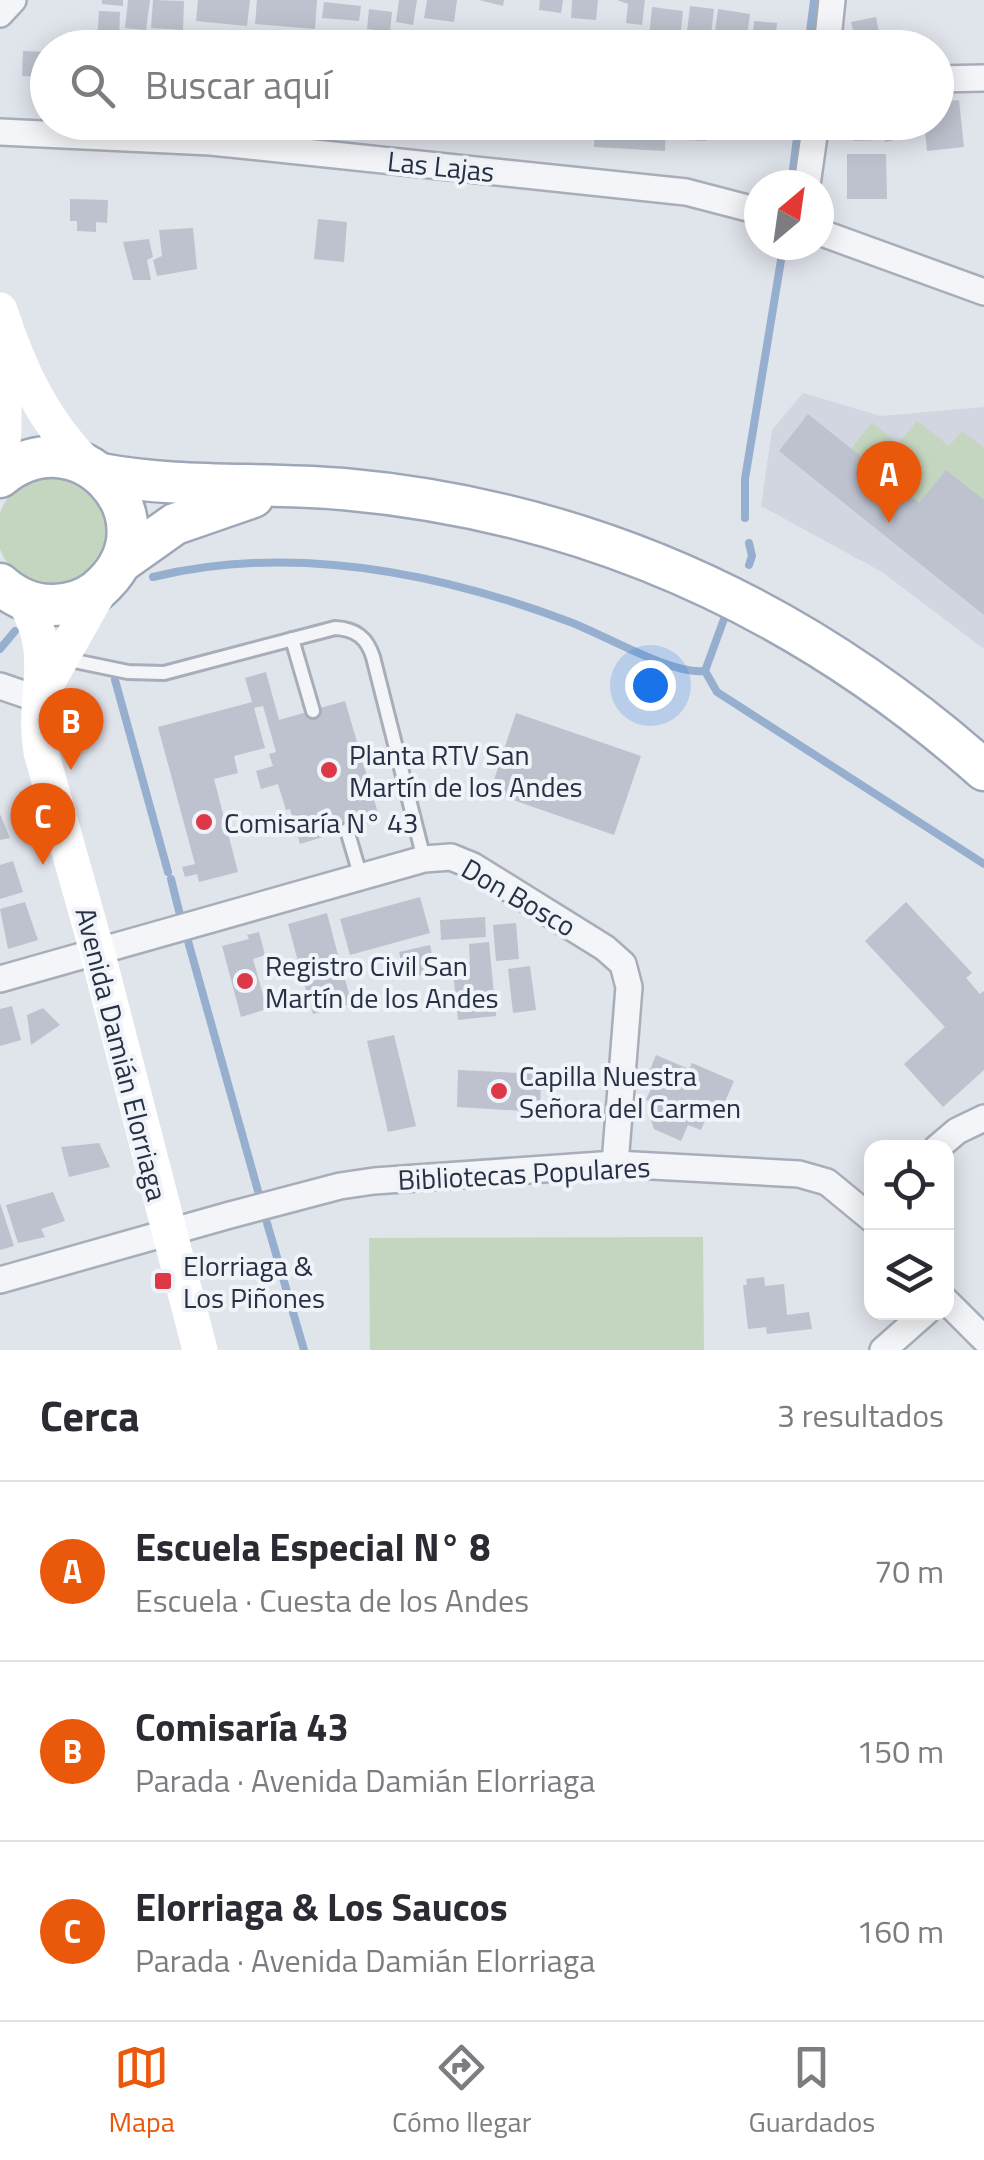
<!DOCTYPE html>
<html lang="es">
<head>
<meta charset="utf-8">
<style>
  :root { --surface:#fff; --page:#f7f7f7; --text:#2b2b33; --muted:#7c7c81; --line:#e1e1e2; --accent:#ea580c }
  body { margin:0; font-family:"Titillium Web",sans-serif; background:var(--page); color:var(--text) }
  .controls { position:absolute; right:30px; bottom:30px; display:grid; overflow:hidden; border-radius:20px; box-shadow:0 5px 25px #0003 }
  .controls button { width:90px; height:90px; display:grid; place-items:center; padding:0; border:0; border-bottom:2px solid var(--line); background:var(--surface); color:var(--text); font:50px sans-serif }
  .compass { position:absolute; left:744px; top:170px; width:90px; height:90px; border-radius:50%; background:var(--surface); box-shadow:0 5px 25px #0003; rotate:29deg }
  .you { position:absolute; left:650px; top:685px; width:35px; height:35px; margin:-25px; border:8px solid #fff; border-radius:50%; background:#1a73e8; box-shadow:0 0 0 15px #1a73e833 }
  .badge { display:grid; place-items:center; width:65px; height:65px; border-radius:50%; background:var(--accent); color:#fff; font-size:32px; font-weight:700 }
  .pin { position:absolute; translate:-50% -82px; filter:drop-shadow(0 2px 5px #0008) }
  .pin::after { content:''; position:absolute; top:52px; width:35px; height:30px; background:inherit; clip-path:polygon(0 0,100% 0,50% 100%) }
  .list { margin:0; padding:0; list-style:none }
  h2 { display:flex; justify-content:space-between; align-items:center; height:130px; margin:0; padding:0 40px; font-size:42px }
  h2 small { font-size:32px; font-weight:400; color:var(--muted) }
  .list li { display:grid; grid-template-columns:65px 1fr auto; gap:30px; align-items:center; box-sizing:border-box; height:180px; padding:0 40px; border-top:2px solid var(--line) }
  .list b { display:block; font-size:38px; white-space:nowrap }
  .list p { margin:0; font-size:32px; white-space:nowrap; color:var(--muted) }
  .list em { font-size:32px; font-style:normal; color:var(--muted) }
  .icon { flex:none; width:55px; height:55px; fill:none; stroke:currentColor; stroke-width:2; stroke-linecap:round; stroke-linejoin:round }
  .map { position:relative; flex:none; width:984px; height:1350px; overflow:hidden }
  .search { position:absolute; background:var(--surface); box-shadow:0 5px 25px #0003; left:30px; right:30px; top:30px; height:110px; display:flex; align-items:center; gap:25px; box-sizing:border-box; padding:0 35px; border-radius:55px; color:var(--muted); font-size:38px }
  .sheet { height:670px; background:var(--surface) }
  nav { display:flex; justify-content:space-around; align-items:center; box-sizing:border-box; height:140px; border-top:2px solid var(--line); background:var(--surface); font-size:28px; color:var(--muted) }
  nav a { display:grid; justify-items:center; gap:5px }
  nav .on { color:var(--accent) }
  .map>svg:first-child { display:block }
</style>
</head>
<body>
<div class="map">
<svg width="984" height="1350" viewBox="0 0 984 1350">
  <rect width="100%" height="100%" fill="#e0e4eb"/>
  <polygon fill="#d2d6e0" points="803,393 881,416 984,407 984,649 882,572 761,506 772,430"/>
  <g fill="#c4d6c0">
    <polygon points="917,421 949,446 962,431 984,448 984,500 946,470 919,503 851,449 872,422 898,444"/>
    <circle cx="52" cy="531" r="55"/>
    <polygon points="703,1237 704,1350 370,1350 369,1238"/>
  </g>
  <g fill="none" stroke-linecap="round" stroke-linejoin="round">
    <g stroke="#97afcf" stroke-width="8">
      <polyline points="808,48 814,0"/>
      <polyline points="791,185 799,122"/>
      <polyline points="745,518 745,479 783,248"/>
      <polyline points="749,565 752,556 749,543"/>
      <path d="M153,577C293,543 438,572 570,622C605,635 671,675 705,671"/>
      <polyline points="724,619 705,671 717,692 984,864"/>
      <polyline points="0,649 15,631"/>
      <polyline points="115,680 168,872"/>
      <polyline points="171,879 180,915"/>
      <polyline points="188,941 258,1191"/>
      <polyline points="267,1223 304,1350"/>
    </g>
  </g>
  <g fill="#bdc2ce">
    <polygon points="102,0 123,0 123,6 102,4"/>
    <polygon points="128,0 150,0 146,30 125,28"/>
    <polygon points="153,0 184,1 183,30 151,28"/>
    <polygon points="198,0 250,0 247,26 196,21"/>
    <polygon points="257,0 317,0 315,29 255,24"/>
    <polygon points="399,0 417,0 413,25 396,22"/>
    <polygon points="427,0 457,0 454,22 424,18"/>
    <polygon points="479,0 504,0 503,6"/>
    <polygon points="540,0 563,0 561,13 539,10"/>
    <polygon points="572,0 598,0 596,20 571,18"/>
    <polygon points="617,0 645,0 642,25 626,23 628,4"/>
    <polygon points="324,2 361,6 359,21 322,18"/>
    <polygon points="690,6 714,9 710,44 686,41"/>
    <polygon points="652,7 683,11 679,48 648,48"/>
    <polygon points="369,9 392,12 390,32 367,29"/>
    <polygon points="718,9 750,14 746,44 714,39"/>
    <polygon points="99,11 120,12 119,43 97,42"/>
    <polygon points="876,17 881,44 857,48 851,22"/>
    <polygon points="754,21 777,23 775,48 752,48"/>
    <polygon points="604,30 641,35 639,48 603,45"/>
    <polygon points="266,32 313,35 313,48 265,48"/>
    <polygon points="403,38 420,39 419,48 402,48"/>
    <polygon points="426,41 451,45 451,48 425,48"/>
    <polygon points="23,51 48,52 48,77 22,76"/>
    <polygon points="959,100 964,147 927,151 924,122 936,122 936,102"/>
    <polygon points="432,122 461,122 460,134 431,130"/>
    <polygon points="520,122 543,122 542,128 519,126"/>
    <polygon points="564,122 587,122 587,139 565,139"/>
    <polygon points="595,122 666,122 665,151 594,147"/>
    <polygon points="687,122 707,122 706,141 686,140"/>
    <polygon points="718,122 748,122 747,135 718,135"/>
    <polygon points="853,122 880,122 881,140 854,141"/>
    <polygon points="882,122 904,122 906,138 885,142"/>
    <polygon points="847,154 886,154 887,199 847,199"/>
    <polygon points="70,199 108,200 107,223 96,222 96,232 77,231 77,221 70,221"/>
    <polygon points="318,219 347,222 344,262 314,259"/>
    <polygon points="193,228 197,269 157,276 153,260 162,256 159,230"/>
    <polygon points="149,239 153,257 147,260 151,280 133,280 123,242"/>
    <polygon points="808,414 919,503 946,470 984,500 984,615 779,451"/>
    <polygon points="266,672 279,720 345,701 380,820 300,844 290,809 286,810 278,784 261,789 256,771 273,766 269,754 276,752 263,706 254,708 265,748 234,756 238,773 214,779 238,872 199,882 197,874 185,877 182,867 195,864 158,727 252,702 245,678"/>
    <polygon points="516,713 641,756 614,835 490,792"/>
    <polygon points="0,814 10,838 0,840"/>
    <polygon points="13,861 23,892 0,899 0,865"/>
    <polygon points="420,897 430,933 350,955 340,919"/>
    <polygon points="25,902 38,940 8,949 0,909"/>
    <polygon points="906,902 972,973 966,978 980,994 984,991 984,1070 943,1107 904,1064 945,1027 865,941"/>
    <polygon points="327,913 338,955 299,965 288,924"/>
    <polygon points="485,917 486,937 441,940 440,920"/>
    <polygon points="516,923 519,959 496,961 493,925"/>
    <polygon points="259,932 265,955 253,959 267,1009 241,1017 222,946 249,939 247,935"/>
    <polygon points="489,942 496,1016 458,1020 452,963 470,962 469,944"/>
    <polygon points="430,945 436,972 405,978 399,952"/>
    <polygon points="340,962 352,1004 313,1014 301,973"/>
    <polygon points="530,966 536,1010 513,1013 508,969"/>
    <polygon points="12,1006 21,1040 0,1046 0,1009"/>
    <polygon points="43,1008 60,1025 31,1045 27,1015"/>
    <polygon points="394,1035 416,1126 388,1132 367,1041"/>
    <polygon points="656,1055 689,1069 692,1063 734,1081 717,1120 707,1115 701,1130 688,1125 681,1141 654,1129 651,1120 658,1105 646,1100 653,1084 646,1080"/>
    <polygon points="458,1070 541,1074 540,1112 457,1107"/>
    <polygon points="99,1143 110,1167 69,1177 61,1147"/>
    <polygon points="53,1192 65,1221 41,1229 45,1237 18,1243 6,1205"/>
    <polygon points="0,1203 14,1246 0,1250"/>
    <polygon points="764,1277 765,1286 784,1284 787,1315 809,1312 812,1329 767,1334 766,1327 748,1329 743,1285 747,1285 746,1279"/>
  </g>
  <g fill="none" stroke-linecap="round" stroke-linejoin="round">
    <defs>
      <g id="lane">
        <polyline points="292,639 313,711"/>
        <path d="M65,659L128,672L164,673L335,628C356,629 367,638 373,657L424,859"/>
        <polyline points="347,830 361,878"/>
      </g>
      <g id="street">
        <polyline points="0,14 13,0"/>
        <polyline points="827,48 832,0"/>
        <polyline points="936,79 984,78"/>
        <polyline points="0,132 211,142 686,192 759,211"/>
        <polyline points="807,185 816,122"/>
        <polyline points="819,232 984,292"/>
        <polyline points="0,686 41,700"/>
        <polyline points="0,979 424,859 451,857 473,866 605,948 623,964 629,987 615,1164"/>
        <polyline points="937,1148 957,1131 984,1118"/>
        <polyline points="0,1280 230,1215 340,1186 374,1181 615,1164 799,1174 827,1182 872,1219"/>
        <polyline points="946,1301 984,1339"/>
        <polyline points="883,1350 926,1312"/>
      </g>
      <g id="primary">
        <path d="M101,474C181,489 262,482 343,489C589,511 800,607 984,770"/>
        <path d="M0,477C76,413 172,515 105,583C94,595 80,602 64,604C40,608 18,600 0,584"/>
        <polyline points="120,563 175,524 253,497"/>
      </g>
    </defs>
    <use href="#lane" stroke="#a8aeb9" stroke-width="18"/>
    <use href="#street" stroke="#a8aeb9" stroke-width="30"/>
    <use href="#primary" stroke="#9ea7b8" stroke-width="45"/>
    <use href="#lane" stroke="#f4f5f8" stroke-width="12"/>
    <use href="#street" stroke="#f4f5f8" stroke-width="25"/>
    <g stroke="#fff" stroke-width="35">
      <path d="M0,310C19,369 43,421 87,465"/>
      <polyline points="0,470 4,431 4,337"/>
      <path d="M24,600C58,659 31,693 41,752L97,951L200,1350"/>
      <polyline points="46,685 101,588"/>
    </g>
    <use href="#primary" stroke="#fff" stroke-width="40"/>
  </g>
  <g fill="#dd3847" stroke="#f0f3f8" stroke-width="4">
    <circle cx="329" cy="770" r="10"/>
    <circle cx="204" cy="822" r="10"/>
    <circle cx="245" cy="981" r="10"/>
    <circle cx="499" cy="1091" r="10"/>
    <rect x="153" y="1271" width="20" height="20" rx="5"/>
  </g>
  <g text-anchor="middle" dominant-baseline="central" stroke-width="8" stroke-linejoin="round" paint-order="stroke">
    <g font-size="28" fill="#273044" stroke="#f0f3f8">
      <text transform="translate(441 166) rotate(6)">Las Lajas</text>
      <text transform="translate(519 897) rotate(30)">Don Bosco</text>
      <text transform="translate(122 1054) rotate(76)">Avenida Damián Elorriaga</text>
      <text transform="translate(524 1173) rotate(-3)">Bibliotecas Populares</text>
    </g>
    <g font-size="28" fill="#273044" stroke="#f0f3f8" text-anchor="start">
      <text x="349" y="754">Planta RTV San<tspan x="349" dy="32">Martín de los Andes</tspan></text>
      <text x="224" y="822">Comisaría N° 43</text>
      <text x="265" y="965">Registro Civil San<tspan x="265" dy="32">Martín de los Andes</tspan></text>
      <text x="519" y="1075">Capilla Nuestra<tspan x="519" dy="32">Señora del Carmen</tspan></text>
      <text x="183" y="1265">Elorriaga &amp;<tspan x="183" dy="32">Los Piñones</tspan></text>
    </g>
  </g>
</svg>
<div class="controls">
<button><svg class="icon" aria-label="locate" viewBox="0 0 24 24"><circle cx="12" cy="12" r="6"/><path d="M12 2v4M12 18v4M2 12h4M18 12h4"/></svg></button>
<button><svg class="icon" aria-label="layers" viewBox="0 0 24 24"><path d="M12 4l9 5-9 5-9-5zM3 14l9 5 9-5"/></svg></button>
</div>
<svg class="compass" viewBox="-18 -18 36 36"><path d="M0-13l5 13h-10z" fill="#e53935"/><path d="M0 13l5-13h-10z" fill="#7c7c81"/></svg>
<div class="you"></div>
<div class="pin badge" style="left:889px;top:523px">A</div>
<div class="pin badge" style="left:71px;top:770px">B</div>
<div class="pin badge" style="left:43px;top:865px">C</div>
<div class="search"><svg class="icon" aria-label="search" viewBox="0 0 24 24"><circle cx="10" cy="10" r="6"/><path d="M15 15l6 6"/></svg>Buscar aquí</div>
</div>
<section class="sheet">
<h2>Cerca<small>3 resultados</small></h2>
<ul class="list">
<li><span class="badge">A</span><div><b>Escuela Especial N° 8</b><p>Escuela · Cuesta de los Andes</p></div><em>70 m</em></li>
<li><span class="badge">B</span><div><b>Comisaría 43</b><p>Parada · Avenida Damián Elorriaga</p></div><em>150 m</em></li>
<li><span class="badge">C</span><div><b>Elorriaga &amp; Los Saucos</b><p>Parada · Avenida Damián Elorriaga</p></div><em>160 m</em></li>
</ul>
</section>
<nav>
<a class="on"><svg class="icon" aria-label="map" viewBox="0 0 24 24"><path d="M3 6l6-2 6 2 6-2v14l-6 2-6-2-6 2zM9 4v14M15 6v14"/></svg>Mapa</a>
<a><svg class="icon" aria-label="directions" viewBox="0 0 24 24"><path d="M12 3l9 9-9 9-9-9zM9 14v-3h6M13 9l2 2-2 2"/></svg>Cómo llegar</a>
<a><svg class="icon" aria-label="saved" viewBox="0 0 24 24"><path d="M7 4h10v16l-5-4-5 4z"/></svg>Guardados</a>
</nav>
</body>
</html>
